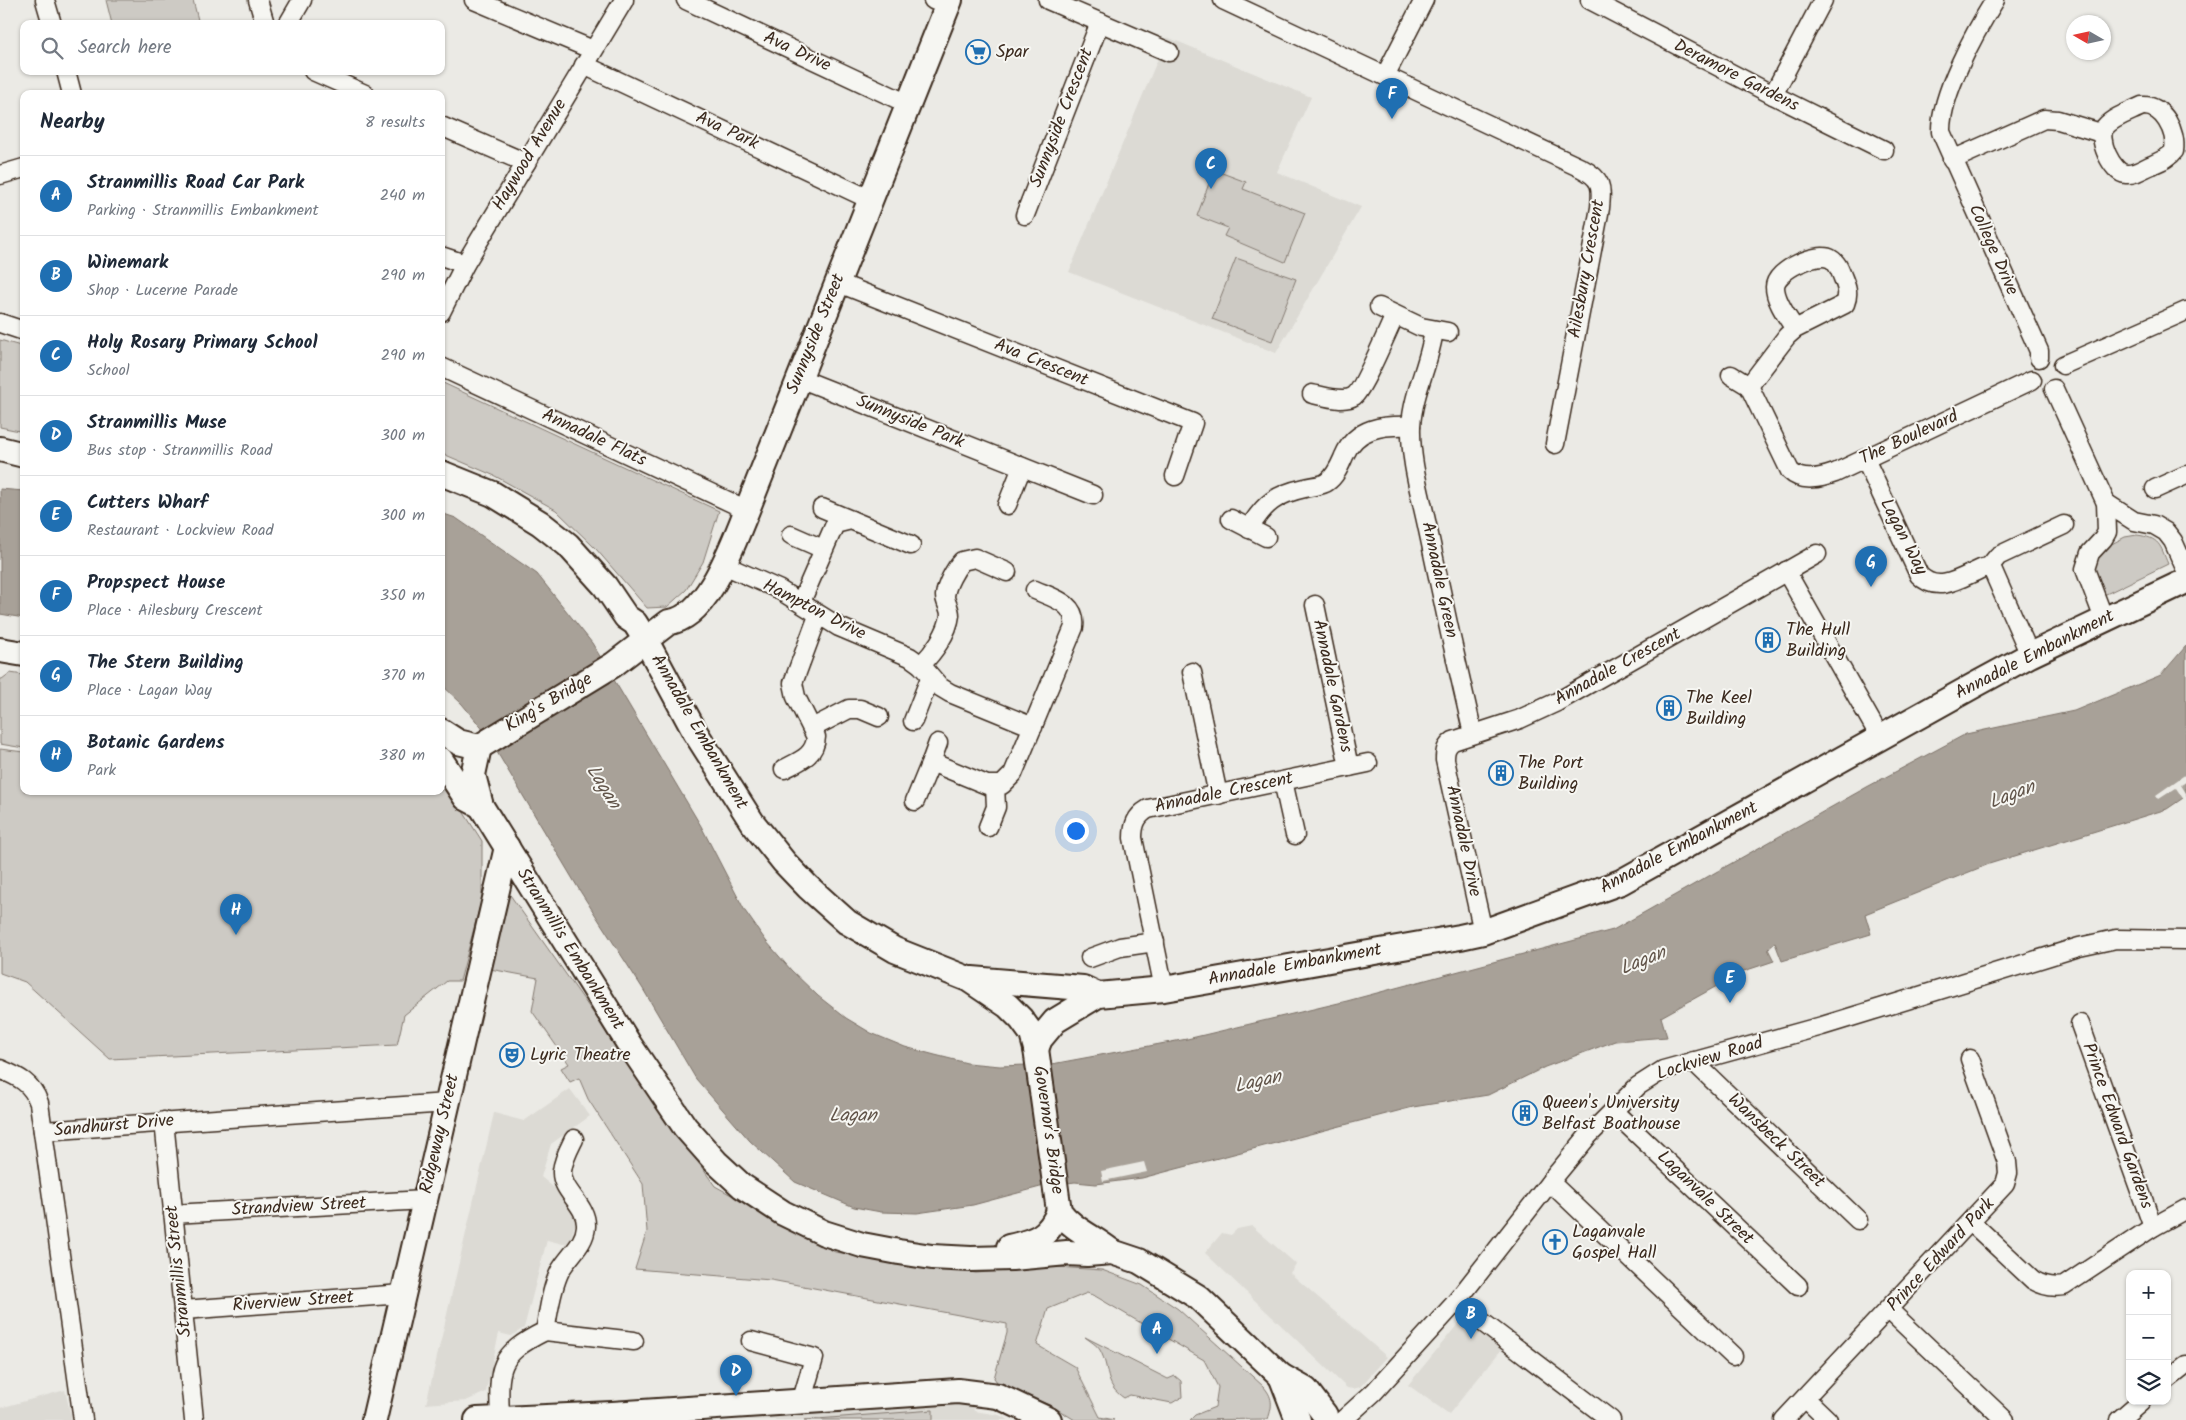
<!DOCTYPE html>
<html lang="en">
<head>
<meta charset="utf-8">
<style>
  :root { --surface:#fff; --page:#f6f6f7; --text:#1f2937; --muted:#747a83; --line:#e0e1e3; --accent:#1f6fb2 }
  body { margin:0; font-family:Kalam,sans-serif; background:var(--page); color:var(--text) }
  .controls { position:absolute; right:15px; bottom:15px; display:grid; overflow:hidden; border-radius:10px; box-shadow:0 1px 4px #0004 }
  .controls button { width:45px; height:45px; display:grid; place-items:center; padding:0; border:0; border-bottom:1px solid var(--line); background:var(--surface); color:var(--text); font:25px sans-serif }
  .compass { position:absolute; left:2066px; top:15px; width:45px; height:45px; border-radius:50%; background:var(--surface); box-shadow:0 1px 4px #0004; rotate:279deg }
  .you { position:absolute; left:1075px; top:830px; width:18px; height:18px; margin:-12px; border:4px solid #fff; border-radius:50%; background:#1a73e8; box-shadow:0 0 0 8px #1a73e833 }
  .badge { display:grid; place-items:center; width:32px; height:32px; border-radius:50%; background:var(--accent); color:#fff; font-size:16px; font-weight:700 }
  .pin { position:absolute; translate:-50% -41px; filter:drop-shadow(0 1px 2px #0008) }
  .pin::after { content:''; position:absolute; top:26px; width:18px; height:15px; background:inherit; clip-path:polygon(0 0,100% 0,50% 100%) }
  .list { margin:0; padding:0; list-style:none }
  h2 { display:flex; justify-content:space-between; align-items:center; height:65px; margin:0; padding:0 20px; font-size:21px }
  h2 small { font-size:16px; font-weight:400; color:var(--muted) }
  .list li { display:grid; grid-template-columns:32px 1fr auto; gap:15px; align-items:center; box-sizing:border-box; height:80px; padding:0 20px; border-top:1px solid var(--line) }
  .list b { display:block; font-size:19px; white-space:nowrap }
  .list p { margin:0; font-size:16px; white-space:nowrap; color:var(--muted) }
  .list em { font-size:16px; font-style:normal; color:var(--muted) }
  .icon { flex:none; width:28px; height:28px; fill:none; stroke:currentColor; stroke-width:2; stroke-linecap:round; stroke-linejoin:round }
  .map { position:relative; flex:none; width:2186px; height:1420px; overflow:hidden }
  .search { position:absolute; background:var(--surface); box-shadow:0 1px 4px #0004; left:20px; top:20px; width:425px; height:55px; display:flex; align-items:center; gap:12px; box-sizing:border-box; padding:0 18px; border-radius:10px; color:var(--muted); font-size:19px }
  .panel { position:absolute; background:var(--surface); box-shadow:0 1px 4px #0004; left:20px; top:90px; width:425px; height:705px; border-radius:10px }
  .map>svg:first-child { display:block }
</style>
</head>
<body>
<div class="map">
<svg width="2186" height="1420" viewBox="0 0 2186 1420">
  <rect width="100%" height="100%" fill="#ebeae5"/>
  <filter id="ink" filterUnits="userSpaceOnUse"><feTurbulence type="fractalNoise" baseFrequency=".02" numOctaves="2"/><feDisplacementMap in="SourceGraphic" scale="10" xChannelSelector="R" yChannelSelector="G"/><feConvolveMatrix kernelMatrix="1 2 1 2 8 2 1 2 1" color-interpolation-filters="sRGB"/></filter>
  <g filter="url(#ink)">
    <g fill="#dcdad4">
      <polygon points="1167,37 1311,97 1277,172 1361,207 1276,353 1069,272"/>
      <polygon points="570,1089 590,1116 551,1144 541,1177 570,1201 577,1219 569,1243 563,1244 547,1240 524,1328 511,1336 499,1333 486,1392 466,1401 426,1404 494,1113 524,1121"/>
      <polygon points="1252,1226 1296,1264 1290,1273 1387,1357 1360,1387 1353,1389 1347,1388 1205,1253 1222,1233 1231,1235 1237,1229"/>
      <polygon points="1462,1319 1502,1349 1449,1414 1408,1385"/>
      <polygon points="65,1390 72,1420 0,1420 0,1408"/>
      <polygon points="939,1405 973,1405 974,1411 999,1415 1009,1420 737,1420"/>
    </g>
    <g fill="#cdcac4" stroke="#847a71">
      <polygon points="106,0 193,0 199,24 112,24"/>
      <polygon points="1214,170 1246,182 1243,189 1305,213 1285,262 1224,236 1228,228 1197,216"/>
      <polygon points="1236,258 1296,279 1272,341 1212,319"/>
      <polygon points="0,340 24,347 24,432 0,427"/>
      <polygon points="441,382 719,511 703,562 686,590 667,607 647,608 596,549 556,510 495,476 441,453"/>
      <path d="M2137,535C2160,538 2160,545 2168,564L2104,595L2091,571L2102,549L2125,537Z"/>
      <polygon points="10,673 24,675 24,748 0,744 0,679 2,679"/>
      <polygon points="0,749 24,752 24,791 441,791 441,777 482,841 482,898 460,981 447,981 404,1015 397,1045 110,1059 25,982 0,973"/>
      <path d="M508,892L715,1186L835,1252L976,1273L1057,1267L1102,1270L1142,1285L1178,1309L1263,1386C1273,1397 1273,1405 1268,1419L1190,1420L1195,1415L1215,1407L1218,1387L1204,1360L1095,1296L1087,1293L1048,1309L1037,1345L1075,1367L1100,1417L1114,1420H1075L1052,1406L1000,1386L994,1378L1007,1333V1324L771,1280L635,1269L647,1231L643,1184L588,1099L579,1078L570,1082L561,1068L569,1064L532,1011L538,978L490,969Z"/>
      <path d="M1085,1337L1168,1379L1175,1376L1181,1381L1182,1397L1172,1403L1130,1395L1124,1398C1103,1384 1111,1370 1100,1350C1097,1345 1090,1341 1085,1337Z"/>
      <polygon points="933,1410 933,1420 804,1420"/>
    </g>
    <g fill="#a8a198" stroke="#7c7167">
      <polygon points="0,489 24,491 24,618 0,614"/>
      <polygon points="441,513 456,518 537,574 592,643 701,826 745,911 766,941 791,970 818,996 846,1018 871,1033 905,1047 935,1055 967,1063 1000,1066 1052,1064 1187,1039 1347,1001 1613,930 1867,787 1966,734 2074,711 2161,675 2186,646 2186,796 2167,809 1989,864 1865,914 1871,934 1782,961 1775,943 1768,949 1774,961 1744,971 1661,1017 1667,1037 1615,1041 1545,1067 1488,1095 1413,1107 1142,1178 1096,1184 1075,1182 1044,1186 973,1205 917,1213 881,1212 854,1207 795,1182 750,1141 696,1079 643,989 580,891 485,732 462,704 441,684"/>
    </g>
    <g fill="#ebeae5">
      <polygon points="2186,774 2186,782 2181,785 2186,793 2186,799 2184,800 2176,788 2159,799 2156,795"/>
      <polygon points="1144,1162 1147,1172 1103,1181 1101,1171"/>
    </g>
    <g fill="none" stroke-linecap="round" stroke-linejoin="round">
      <defs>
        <g id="street">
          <polyline points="45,0 52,24"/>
          <polyline points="258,0 265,24"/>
          <polyline points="474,0 593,50"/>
          <polyline points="686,0 908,104"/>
          <polyline points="933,0 947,6"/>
          <polyline points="1048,0 1169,52"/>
          <path d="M1223,0L1581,168C1602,179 1602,186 1600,208L1555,444"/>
          <polyline points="1590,0 1773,95 1884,150"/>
          <path d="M1995,0C1975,32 1940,95 1941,132L2039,351V358"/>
          <polyline points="288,24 302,0"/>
          <polyline points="584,65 869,199"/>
          <polyline points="66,71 72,94"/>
          <polyline points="313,71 365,94"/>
          <polyline points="1385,76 1424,0"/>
          <polyline points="1773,95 1823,0"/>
          <path d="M2142,106C2163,104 2177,132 2174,151C2169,158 2160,161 2152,165C2144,168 2135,175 2126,174C2112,173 2096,138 2105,127C2113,117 2130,112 2142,106Z"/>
          <polyline points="441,126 526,163"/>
          <polyline points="1952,160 2044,119 2058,120 2101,133"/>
          <polyline points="0,175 24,168"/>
          <polyline points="1025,215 1100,22"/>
          <polyline points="441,256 465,264"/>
          <polyline points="836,282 1193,423 1175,476"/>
          <polyline points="1379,307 1421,327 1448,332"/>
          <polyline points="441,312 465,264 624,0"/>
          <polyline points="0,323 24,331"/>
          <path d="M1434,330C1430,363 1413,392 1411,426C1410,461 1421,496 1428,530C1442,598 1457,666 1473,734"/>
          <polyline points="2063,365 2186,311"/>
          <polyline points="441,367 747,510"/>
          <path d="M1731,375L1749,386L1790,471C1802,483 1821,478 1835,473L2032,380"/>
          <polyline points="799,378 1093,495"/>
          <path d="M1749,386L1787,336L1795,329L1845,304C1849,294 1847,288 1843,278C1840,271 1838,263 1831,259C1818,251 1775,270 1775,287C1775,301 1788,318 1795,329"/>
          <polyline points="2054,389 2106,503 2107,532 2103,539 2090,553 2085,569 2104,619"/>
          <path d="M1312,394C1323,396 1344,403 1354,396C1362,391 1389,328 1395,315"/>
          <path d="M1865,459L1919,575C1938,595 1962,577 1983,568L1989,567L1993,571L2030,655"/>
          <polyline points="2155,489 2186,475"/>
          <polyline points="2106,503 2134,521 2154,525 2166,532 2173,541 2186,570"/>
          <polyline points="1007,505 1022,467"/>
          <polyline points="822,508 851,520"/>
          <polyline points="1231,519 1266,537"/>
          <path d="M1249,529C1264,503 1277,494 1305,488C1312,486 1322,486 1327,482C1336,476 1340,465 1344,456C1356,427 1383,425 1411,426"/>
          <polyline points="791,535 823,549"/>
          <polyline points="724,565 778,589 839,627 910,657 921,665 940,687 950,693 1033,727"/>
          <polyline points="1989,567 1998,556 2064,525"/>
          <polyline points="1786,571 1880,737"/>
          <polyline points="801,602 835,524 851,520 911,545"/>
          <polyline points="1315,605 1349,767"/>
          <path d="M921,665C933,653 948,633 950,615C950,608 945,602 945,596C946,585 955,569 962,561L975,558L1007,572"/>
          <polyline points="1192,672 1218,795"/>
          <polyline points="913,721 930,678"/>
          <polyline points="812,728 849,709 860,709 879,717"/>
          <polyline points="931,762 938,743"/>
          <path d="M784,769C799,761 815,756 816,737L796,697L793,683L818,616"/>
          <polyline points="1283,781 1295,835"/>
          <path d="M915,801L931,762L987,785H1002L1013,774L1074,627C1077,603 1053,598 1035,590"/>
          <polyline points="988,827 996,807 995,786"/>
          <path d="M1483,932L1445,760C1445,751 1446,746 1453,741L1520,719L1557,702L1817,554"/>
          <polyline points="1090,958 1120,947 1155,942"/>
          <path d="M1164,989L1133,838C1133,825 1136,816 1148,809L1368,763"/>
          <polyline points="2080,1024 2153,1227"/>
          <polyline points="1693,1061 1858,1220"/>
          <path d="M0,1069C19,1077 32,1083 39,1103L83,1420"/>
          <polyline points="1613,1111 1798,1286"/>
          <polyline points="164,1121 194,1420"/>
          <polyline points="43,1131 447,1103"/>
          <polyline points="1550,1182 1733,1356"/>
          <polyline points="173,1214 425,1200"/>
          <path d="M1971,1222L2033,1280C2043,1286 2052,1288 2064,1286L2153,1227L2186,1209"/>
          <polyline points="1456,1302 1611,1420"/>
          <polyline points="183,1310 403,1294"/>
          <polyline points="1889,1310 2005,1420"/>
          <polyline points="545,1331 634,1341"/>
          <polyline points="751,1341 814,1358 801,1403"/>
          <polyline points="2167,1380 2186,1365"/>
          <polyline points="1805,1398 1828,1420"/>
          <path d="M500,1419C498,1367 497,1355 545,1331C549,1311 551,1289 560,1271C568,1256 585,1245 586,1226C587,1204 561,1192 562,1171C563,1160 569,1149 574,1139"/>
          <polyline points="1343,1420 1374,1392 1456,1302 1550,1182 1588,1136 1638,1086 1663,1070 1822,1026 2079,947 2116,939 2186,940"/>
          <polyline points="1784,1420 2005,1184 2008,1173 2007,1162 1970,1059"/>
          <polyline points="2119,1420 2141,1401"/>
        </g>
        <g id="secondary">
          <polyline points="0,449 24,455"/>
          <path d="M441,473L493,494L540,523L568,545L605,586L626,617L635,623L645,639L695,732L752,822L784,862L808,887L847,922L895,950L968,979L1008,1006L1021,1019L1032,1034L1036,1049L1059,1211C1073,1230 1094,1237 1112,1252"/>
          <polyline points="0,650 24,654"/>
          <polyline points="441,731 458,742 479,747"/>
          <polyline points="479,747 473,775 481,806 629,1044 685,1127 716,1162 742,1186 783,1213 824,1233 862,1245 899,1252 932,1257 971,1259 1012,1258 1067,1253 1087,1254 1112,1252 1139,1261 1198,1297 1281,1376 1306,1390 1325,1415"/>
          <path d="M479,747L613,665L669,622C708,618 734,541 747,510L950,0"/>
          <polyline points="441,760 466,798 481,806"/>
          <polyline points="972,979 1083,988 1098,995"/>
          <polyline points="1036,1049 1040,1039 1055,1021 1098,995 1164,989 1460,937 1483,932 1621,882 1973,686 2030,655 2186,581"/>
          <path d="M1009,1247C1035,1241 1049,1237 1059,1211"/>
          <polyline points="1281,1376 1298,1420"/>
          <polyline points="374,1420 507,847"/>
          <polyline points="477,1420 612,1414 958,1391 998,1396 1049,1420"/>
        </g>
      </defs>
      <use href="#street" stroke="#3b2a1e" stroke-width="21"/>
      <use href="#secondary" stroke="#3b2a1e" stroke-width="28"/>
      <use href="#street" stroke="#f6f6f2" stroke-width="18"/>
      <use href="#secondary" stroke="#f6f6f2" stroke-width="24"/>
    </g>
  </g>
  <defs>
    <symbol id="supermarket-ring" viewBox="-11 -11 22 22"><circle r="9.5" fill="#f6f6f2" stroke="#1f6fb2" stroke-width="1.5"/><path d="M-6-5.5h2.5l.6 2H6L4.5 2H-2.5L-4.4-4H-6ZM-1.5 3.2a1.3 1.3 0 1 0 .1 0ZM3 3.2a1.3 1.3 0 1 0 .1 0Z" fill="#1f6fb2"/></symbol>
    <symbol id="building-ring" viewBox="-11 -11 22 22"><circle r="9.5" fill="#f6f6f2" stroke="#1f6fb2" stroke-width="1.5"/><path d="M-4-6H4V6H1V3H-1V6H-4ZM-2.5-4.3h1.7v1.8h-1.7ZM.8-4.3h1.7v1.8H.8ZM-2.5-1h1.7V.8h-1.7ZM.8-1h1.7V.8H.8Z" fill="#1f6fb2"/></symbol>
    <symbol id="theatre-ring" viewBox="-11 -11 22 22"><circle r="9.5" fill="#f6f6f2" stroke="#1f6fb2" stroke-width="1.5"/><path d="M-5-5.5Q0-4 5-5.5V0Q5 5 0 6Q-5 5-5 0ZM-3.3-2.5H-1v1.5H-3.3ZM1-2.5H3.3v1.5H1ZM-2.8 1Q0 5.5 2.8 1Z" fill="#1f6fb2"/></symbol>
    <symbol id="church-ring" viewBox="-11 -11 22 22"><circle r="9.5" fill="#f6f6f2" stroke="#1f6fb2" stroke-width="1.5"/><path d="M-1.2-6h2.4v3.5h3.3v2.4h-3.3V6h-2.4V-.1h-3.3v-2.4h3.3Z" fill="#1f6fb2"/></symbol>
  </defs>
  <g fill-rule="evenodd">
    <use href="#supermarket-ring" x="964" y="38" width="28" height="28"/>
    <use href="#building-ring" x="1754" y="626" width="28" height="28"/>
    <use href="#building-ring" x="1655" y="694" width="28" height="28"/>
    <use href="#building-ring" x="1487" y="759" width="28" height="28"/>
    <use href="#theatre-ring" x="498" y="1041" width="28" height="28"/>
    <use href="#building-ring" x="1511" y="1099" width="28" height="28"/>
    <use href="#church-ring" x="1541" y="1228" width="28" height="28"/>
  </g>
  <g text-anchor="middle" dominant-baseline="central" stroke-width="4" stroke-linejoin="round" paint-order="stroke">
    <g font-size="18" fill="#3b2a1e" stroke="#f6f6f2">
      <text transform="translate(797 52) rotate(25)">Ava Drive</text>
      <text transform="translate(1736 76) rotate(27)">Deramore Gardens</text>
      <text transform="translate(1062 118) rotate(-69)">Sunnyside Crescent</text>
      <text transform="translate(727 131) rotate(25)">Ava Park</text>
      <text transform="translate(530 155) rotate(-59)">Haywood Avenue</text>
      <text transform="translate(1993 250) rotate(66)">College Drive</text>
      <text transform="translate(1587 269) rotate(-80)">Ailesbury Crescent</text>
      <text transform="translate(816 334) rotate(-68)">Sunnyside Street</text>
      <text transform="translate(1041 363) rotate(22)">Ava Crescent</text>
      <text transform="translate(910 422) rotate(22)">Sunnyside Park</text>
      <text transform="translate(594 438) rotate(25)">Annadale Flats</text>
      <text transform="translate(1909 438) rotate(-25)">The Boulevard</text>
      <text transform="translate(1903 537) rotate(63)">Lagan Way</text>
      <text transform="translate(1439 580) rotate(78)">Annadale Green</text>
      <text transform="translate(814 610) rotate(27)">Hampton Drive</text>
      <text transform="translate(2035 655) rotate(-27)">Annadale Embankment</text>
      <text transform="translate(1618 667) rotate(-29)">Annadale Crescent</text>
      <text transform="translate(1332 686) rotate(78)">Annadale Gardens</text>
      <text transform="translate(549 703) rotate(-31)">King's Bridge</text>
      <text transform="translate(699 732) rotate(60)">Annadale Embankment</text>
      <text transform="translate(1224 793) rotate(-12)">Annadale Crescent</text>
      <text transform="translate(1463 841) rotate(78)">Annadale Drive</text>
      <text transform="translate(1679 848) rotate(-28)">Annadale Embankment</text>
      <text transform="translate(570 949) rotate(58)">Stranmillis Embankment</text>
      <text transform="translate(1295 965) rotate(-10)">Annadale Embankment</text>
      <text transform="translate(1710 1059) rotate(-17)">Lockview Road</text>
      <text transform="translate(114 1126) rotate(-5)">Sandhurst Drive</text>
      <text transform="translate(2117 1126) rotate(70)">Prince Edward Gardens</text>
      <text transform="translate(1048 1130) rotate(82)">Governor's Bridge</text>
      <text transform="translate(440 1134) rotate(-77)">Ridgeway Street</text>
      <text transform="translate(1776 1141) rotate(44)">Wansbeck Street</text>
      <text transform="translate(1705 1198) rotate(44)">Laganvale Street</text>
      <text transform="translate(299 1207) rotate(-3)">Strandview Street</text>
      <text transform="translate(1941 1255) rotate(-47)">Prince Edward Park</text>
      <text transform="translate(179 1271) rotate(-96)">Stranmillis Street</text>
      <text transform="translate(293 1302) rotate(-4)">Riverview Street</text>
    </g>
    <g font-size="18" fill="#3b2a1e" stroke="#f6f6f2" text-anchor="start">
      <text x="996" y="52">Spar</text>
      <text x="1786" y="630">The Hull<tspan x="1786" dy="21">Building</tspan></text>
      <text x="1686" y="698">The Keel<tspan x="1686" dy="21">Building</tspan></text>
      <text x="1518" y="763">The Port<tspan x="1518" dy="21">Building</tspan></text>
      <text x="530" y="1055">Lyric Theatre</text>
      <text x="1542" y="1103">Queen's University<tspan x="1542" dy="21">Belfast Boathouse</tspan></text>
      <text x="1572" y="1232">Laganvale<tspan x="1572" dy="21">Gospel Hall</tspan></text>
    </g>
    <g font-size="19" font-style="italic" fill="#615449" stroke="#f6f6f2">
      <text transform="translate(603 787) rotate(58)">Lagan</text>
      <text transform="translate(2012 795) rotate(-21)">Lagan</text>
      <text transform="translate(1643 961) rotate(-22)">Lagan</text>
      <text transform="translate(1258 1082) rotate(-13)">Lagan</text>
      <text x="853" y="1116">Lagan</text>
    </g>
  </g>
</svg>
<div class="controls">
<button>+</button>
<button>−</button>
<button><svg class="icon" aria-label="layers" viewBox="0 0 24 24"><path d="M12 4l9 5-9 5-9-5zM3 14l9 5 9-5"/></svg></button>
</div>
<svg class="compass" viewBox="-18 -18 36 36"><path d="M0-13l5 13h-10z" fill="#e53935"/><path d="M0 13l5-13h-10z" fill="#747a83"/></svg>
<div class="you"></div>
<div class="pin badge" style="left:1157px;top:1354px">A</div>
<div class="pin badge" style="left:1471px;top:1339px">B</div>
<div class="pin badge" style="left:1211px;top:189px">C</div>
<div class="pin badge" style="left:736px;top:1396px">D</div>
<div class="pin badge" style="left:1730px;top:1003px">E</div>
<div class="pin badge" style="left:1392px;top:119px">F</div>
<div class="pin badge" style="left:1871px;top:587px">G</div>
<div class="pin badge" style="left:236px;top:935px">H</div>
<div class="search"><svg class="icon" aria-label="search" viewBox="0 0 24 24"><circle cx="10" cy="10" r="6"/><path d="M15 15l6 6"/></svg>Search here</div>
<section class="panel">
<h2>Nearby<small>8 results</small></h2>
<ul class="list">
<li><span class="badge">A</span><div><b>Stranmillis Road Car Park</b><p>Parking · Stranmillis Embankment</p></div><em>240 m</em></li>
<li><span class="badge">B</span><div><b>Winemark</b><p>Shop · Lucerne Parade</p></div><em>290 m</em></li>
<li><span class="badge">C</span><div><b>Holy Rosary Primary School</b><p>School</p></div><em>290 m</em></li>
<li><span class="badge">D</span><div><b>Stranmillis Muse</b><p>Bus stop · Stranmillis Road</p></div><em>300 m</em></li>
<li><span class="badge">E</span><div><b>Cutters Wharf</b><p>Restaurant · Lockview Road</p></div><em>300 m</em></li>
<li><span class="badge">F</span><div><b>Propspect House</b><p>Place · Ailesbury Crescent</p></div><em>350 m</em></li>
<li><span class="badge">G</span><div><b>The Stern Building</b><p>Place · Lagan Way</p></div><em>370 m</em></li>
<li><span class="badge">H</span><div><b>Botanic Gardens</b><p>Park</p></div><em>380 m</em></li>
</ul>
</section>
</div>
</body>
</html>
